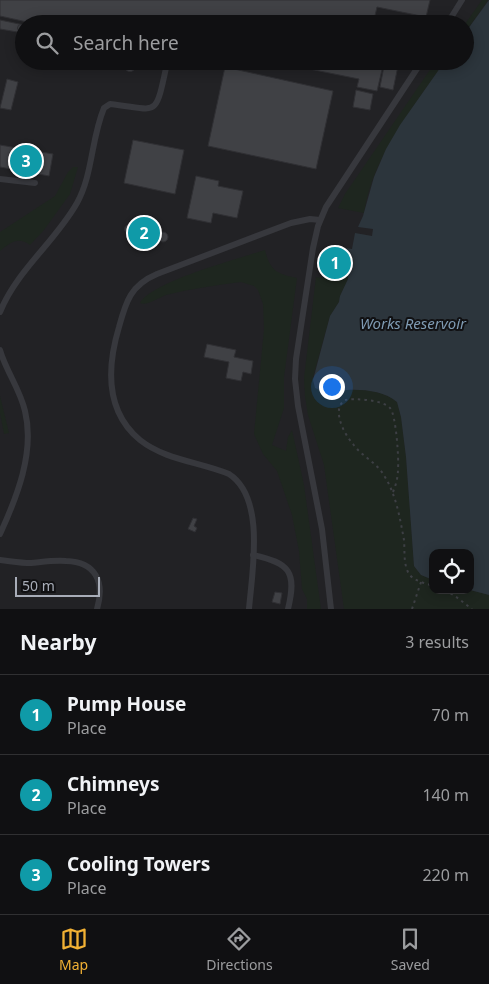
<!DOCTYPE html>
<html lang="en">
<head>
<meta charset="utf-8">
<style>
  :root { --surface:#101012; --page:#1e1e20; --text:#f1f3f6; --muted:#9c9d9f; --line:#303032; --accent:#f2b134 }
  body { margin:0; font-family:"Noto Sans",sans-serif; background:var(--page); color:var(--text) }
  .controls { position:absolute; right:15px; bottom:15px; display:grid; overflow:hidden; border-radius:10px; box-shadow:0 2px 12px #0003 }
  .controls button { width:45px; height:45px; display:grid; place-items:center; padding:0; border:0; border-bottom:1px solid var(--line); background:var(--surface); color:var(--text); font:25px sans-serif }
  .scale { position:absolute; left:15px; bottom:12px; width:85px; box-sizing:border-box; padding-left:5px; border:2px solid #a8adb8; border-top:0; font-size:14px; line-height:18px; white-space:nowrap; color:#a8adb8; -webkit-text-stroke:4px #111113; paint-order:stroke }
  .you { position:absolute; left:331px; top:386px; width:18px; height:18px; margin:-12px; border:4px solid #fff; border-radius:50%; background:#1a73e8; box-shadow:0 0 0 8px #1a73e833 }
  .badge { display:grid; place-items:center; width:32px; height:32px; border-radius:50%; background:var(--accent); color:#fff; font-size:16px; font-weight:700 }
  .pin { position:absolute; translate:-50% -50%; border:2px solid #fff; box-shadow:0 1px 5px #0006 }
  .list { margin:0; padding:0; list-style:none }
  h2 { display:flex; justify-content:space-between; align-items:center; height:65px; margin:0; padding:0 20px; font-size:21px }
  h2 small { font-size:16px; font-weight:400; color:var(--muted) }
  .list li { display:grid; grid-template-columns:32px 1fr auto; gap:15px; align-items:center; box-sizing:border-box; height:80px; padding:0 20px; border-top:1px solid var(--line) }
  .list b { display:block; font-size:19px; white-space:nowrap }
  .list p { margin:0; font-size:16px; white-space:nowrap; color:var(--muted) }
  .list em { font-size:16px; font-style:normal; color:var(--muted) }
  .icon { flex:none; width:28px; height:28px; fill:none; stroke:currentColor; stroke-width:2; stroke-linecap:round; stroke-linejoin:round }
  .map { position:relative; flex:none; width:489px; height:609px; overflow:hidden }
  .search { position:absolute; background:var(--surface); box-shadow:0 2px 12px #0003; left:15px; right:15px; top:15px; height:55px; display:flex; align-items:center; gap:12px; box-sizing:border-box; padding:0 18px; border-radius:28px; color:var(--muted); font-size:19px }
  .sheet { height:305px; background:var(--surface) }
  nav { display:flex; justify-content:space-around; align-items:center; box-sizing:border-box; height:70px; border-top:1px solid var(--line); background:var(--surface); font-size:14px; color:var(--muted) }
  nav a { display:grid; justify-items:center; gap:2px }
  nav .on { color:var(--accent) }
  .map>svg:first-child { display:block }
</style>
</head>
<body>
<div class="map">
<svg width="489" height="609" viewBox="0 0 489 609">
  <rect width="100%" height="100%" fill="#161618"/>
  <path fill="#222225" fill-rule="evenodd" d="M0,0H489V609H0ZM24,24H465V61H24ZM433,553H470V590H433Z"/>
  <g fill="#1e261f">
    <polygon points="482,0 488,0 465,33 465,24"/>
    <path d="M436,61H445C413,108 373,155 364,213L338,208L345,194Z"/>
    <path d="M73,167H78L70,194L44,230L30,245C18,236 10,243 0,251V232L55,196L68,172Z"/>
    <path d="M265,250C270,271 277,274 297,278L284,377V408L272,445L286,451L288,437L292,430L304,485L321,609H307V599L302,589L299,551L292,515L277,471L263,454L254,434L264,329L263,304L258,290L254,286L241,282C216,285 190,289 166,295C158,298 147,306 140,303C153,281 238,259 265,250Z"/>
    <path d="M345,253L349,258L348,279L340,296L339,302L330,316L313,377C313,383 314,388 320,390C328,394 339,390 348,390C364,389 384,391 397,402L401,417L406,457L414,566L421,575L433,580V590H470L489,595V609H344L324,465L308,415L305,396L304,378L316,277L340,280Z"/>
    <polygon points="0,396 9,433 4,434 0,413"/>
  </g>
  <path fill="#2c353c" d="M489,0V595L470,590V553H433V580L421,575L414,566L406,457L401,417L397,402C384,391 363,389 347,390C335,390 325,394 315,388L313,380L330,316L339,302L340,296L348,279L349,258L345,253V248L352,249L355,233L372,236L373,229L358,227L363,216L374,177L386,149L400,125L445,61H465V33Z"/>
  <g fill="#404145" stroke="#303034">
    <polygon points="0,0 430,0 426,17 377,7 373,24 36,24 0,16"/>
    <polygon points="0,20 24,25 23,33 0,29"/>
    <circle cx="21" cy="28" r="3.5"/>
    <circle cx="130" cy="66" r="5.5"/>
    <polygon points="270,61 384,61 377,91 357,87 359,79"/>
    <polygon points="385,61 399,61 393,90 380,87"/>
    <polygon points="225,67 333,91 316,169 208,146"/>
    <polygon points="7,79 18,82 11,110 0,108"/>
    <polygon points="356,90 373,94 370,110 353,107"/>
    <polygon points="133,140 184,150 175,194 124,183"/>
    <polygon points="0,145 53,154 49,176 0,167"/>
    <polygon points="196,176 219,181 218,186 243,191 237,218 213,213 211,223 187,218"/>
    <circle cx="129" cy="229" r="4.5"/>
    <circle cx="144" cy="233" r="4.5"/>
    <circle cx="163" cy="237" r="5"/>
    <polygon points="333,251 342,253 338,274 329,272"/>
    <polygon points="207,344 236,350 234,357 253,361 251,374 243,372 241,381 226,378 229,362 204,357"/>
    <polygon points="193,518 197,519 194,526 197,528 195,532 188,529"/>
    <polygon points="275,592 282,593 280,604 272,602"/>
  </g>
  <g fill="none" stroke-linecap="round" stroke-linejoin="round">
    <g stroke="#3d3f44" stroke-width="2" stroke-dasharray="2.5 4" stroke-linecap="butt">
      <path d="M393,492C396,485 398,477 398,469C399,459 396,414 390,408C384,400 354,398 345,400C331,409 344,434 353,444C362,457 377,462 385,477C396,495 400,518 404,540C405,550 403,564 409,574C414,581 425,583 433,586"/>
      <polyline points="445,590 455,596 472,609"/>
      <polyline points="412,609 421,582"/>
    </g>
    <g stroke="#37383d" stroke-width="6">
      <polyline points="447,24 462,0"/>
      <polyline points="0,179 35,183"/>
      <path d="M0,312C17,270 55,242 77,203C93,174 91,139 104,108L110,104C157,109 155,120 166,68"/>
      <path d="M0,350C6,371 20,389 25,411C35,452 17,497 0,534"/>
      <path d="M253,555C290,563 297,572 288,609"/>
      <path d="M0,560C10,561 20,563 31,563C42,562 54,560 66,561C96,562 105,582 97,609"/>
      <path d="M249,609C252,572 266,498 229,474C200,462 165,460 140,440C105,411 107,367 119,327C126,301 131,285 157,274L291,223L310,219L320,220"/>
      <polyline points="331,609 322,529 298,406 295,379 296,359 313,248 318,226 326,207 422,61"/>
    </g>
  </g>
  <g text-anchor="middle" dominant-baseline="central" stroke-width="4" stroke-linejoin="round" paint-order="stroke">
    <g font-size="15" font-style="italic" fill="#7f9bb3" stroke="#111113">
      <text x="413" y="323">Works Reservoir</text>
    </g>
  </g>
</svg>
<div class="controls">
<button><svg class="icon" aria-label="locate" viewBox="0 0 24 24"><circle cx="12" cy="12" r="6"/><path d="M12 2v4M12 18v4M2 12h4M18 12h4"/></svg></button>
</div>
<div class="scale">50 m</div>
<div class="you"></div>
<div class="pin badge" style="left:335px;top:263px;background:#0f9aa8">1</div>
<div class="pin badge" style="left:144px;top:233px;background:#0f9aa8">2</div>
<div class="pin badge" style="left:26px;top:161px;background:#0f9aa8">3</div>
<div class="search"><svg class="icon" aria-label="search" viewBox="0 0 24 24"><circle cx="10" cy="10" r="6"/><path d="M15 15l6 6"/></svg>Search here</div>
</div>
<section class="sheet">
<h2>Nearby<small>3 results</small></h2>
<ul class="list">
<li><span class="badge" style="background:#0f9aa8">1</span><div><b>Pump House</b><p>Place</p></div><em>70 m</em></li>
<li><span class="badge" style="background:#0f9aa8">2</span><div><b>Chimneys</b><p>Place</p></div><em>140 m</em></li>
<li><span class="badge" style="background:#0f9aa8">3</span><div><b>Cooling Towers</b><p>Place</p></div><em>220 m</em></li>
</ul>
</section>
<nav>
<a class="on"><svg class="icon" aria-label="map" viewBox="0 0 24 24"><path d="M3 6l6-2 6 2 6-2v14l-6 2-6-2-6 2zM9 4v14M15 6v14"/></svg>Map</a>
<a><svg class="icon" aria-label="directions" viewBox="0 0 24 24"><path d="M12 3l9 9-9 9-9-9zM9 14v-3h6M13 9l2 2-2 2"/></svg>Directions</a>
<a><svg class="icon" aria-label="saved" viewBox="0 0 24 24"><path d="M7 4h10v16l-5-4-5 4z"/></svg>Saved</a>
</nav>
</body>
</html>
